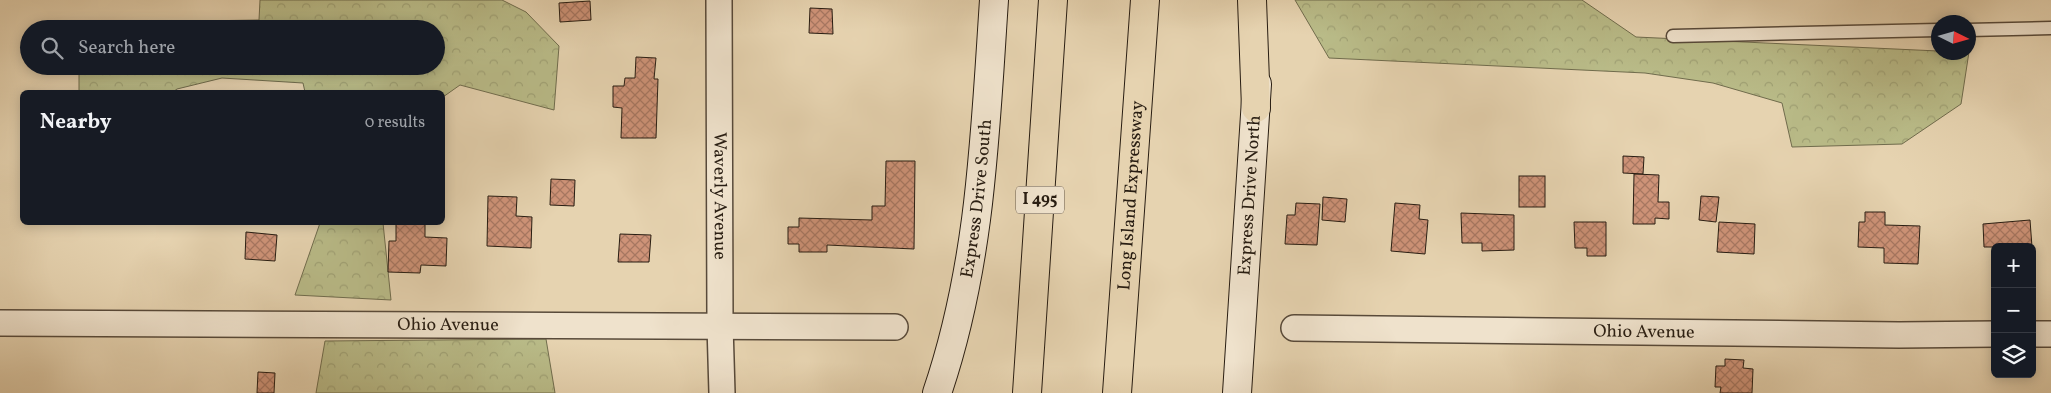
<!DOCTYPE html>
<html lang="en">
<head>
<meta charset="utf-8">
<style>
  :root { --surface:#171b24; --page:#242831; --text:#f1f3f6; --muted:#9ea1a6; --line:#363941 }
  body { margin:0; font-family:Vollkorn,serif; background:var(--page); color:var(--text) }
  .controls { position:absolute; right:15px; bottom:15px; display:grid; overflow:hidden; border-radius:8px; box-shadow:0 2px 12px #0003 }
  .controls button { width:45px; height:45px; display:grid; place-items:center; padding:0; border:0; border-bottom:1px solid var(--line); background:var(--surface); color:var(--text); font:25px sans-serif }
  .compass { position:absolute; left:1931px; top:15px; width:45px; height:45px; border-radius:50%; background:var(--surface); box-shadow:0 2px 12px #0003; rotate:95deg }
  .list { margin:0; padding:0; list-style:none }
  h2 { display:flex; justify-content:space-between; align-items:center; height:65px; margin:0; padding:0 20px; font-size:21px }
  h2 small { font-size:16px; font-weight:400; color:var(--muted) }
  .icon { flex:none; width:28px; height:28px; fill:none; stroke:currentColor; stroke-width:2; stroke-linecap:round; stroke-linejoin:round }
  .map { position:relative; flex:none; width:2051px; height:393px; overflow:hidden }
  .search { position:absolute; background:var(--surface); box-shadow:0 2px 12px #0003; left:20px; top:20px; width:425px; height:55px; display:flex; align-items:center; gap:12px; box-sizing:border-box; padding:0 18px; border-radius:28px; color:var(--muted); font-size:19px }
  .panel { position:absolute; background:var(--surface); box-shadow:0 2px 12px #0003; left:20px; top:90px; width:425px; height:135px; border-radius:8px }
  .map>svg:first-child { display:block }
</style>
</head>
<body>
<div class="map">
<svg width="2051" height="393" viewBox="0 0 2051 393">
  <defs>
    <pattern id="forest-crowns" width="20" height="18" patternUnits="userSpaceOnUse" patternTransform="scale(1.25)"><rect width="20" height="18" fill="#b9bb88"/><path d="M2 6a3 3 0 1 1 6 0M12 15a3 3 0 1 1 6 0" fill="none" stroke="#9fa074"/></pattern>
    <pattern id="building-cross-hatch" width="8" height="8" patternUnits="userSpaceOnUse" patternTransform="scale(1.25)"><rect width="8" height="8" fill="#ce9378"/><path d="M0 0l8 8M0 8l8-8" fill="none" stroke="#a77761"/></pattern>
  </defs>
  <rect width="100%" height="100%" fill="#e6d3b0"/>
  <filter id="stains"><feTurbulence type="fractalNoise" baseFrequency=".004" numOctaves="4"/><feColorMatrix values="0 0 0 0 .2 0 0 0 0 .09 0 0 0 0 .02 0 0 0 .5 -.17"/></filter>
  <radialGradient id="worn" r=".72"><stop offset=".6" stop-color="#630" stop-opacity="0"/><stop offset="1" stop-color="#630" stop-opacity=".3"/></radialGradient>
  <g fill="url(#forest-crowns)" stroke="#706c4d">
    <polygon points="260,0 502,0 526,12 559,46 554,110 460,85 443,97 442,92 305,92 303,83 222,78 177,89 173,92 79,92 79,66 436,66 436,29 78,29 78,23 259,20"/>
    <polygon points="1295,0 1582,0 1636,37 1938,51 1938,52 1969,52 1961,104 1902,144 1792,147 1782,103 1713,83 1645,73 1329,58"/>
    <polygon points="320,223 383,223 391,300 295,295"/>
    <polygon points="546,339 555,393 316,393 325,341"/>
  </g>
  <g fill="url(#building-cross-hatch)" stroke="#281d12">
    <polygon points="590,1 591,20 560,22 559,3"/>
    <polygon points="810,8 832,9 833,34 809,33"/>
    <polygon points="636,57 656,58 654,79 658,79 656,138 621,138 622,108 613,107 613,86 624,86 625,78 635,78"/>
    <polygon points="1623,156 1644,157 1643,174 1623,173"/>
    <polygon points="886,161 915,161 914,249 827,245 827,252 799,252 799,244 788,244 788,227 799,227 799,218 872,220 872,206 885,206"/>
    <polygon points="1634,174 1659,175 1658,202 1669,202 1669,219 1655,218 1655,224 1633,224"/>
    <rect x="1519" y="176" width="26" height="31"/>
    <polygon points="551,179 575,180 574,206 550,205"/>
    <polygon points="488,196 517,197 516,216 532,217 531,248 487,246"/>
    <polygon points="1701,196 1719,197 1716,222 1699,220"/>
    <polygon points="1323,197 1347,199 1345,222 1322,220"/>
    <polygon points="1296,203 1320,204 1317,245 1285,244 1287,215 1295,215"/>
    <polygon points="1395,203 1420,205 1419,219 1428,220 1425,254 1391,251"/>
    <polygon points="1865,212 1885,212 1885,225 1920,226 1918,264 1884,263 1884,248 1858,247 1859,222 1865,222"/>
    <polygon points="1461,213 1514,215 1514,250 1482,251 1482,243 1462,243"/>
    <polygon points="2030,220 2032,247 1984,247 1983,224"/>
    <polygon points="396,222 425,222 425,237 447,238 446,266 421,265 420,273 388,272 389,241 396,241"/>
    <polygon points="1574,222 1606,222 1606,256 1587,256 1587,248 1575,248"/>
    <polygon points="1719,222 1755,224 1754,254 1717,252"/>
    <polygon points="246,232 277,235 275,261 245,259"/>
    <polygon points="620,234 651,235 649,262 618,262"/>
    <polygon points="1725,359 1744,360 1743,368 1753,369 1752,393 1720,393 1721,387 1715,387 1716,366 1725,366"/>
    <polygon points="258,372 275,373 274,393 257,393"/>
  </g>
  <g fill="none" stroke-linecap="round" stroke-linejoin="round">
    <defs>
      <g id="service">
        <polyline points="1968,30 2051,28"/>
        <polyline points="1673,36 1938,30"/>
      </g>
      <g id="minor">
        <path id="s1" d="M719,0L720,325L722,393"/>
        <path id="s2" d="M0,323L895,327"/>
        <path id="s3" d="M1294,328L1899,335L1995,334"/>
        <polyline points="2032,334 2051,334"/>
      </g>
      <g id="secondary">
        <path id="s4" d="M937,393C981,264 985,134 994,0"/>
        <path id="s5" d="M1237,393L1257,84"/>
      </g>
      <g id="motorway">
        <polyline points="1252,0 1256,108"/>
        <polyline points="1027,393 1053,0"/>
        <path id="s6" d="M1117,393L1145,0"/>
      </g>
    </defs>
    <use href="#service" stroke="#584a3a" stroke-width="15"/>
    <use href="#minor" stroke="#584a3a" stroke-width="28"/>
    <use href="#secondary" stroke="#281d12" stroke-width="30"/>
    <use href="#motorway" stroke="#281d12" stroke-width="30"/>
    <use href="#service" stroke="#efe2cc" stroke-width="12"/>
    <use href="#minor" stroke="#efe2cc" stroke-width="25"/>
    <use href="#secondary" stroke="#efe2cc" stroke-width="28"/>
    <use href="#motorway" stroke="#e6d3b0" stroke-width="28"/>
  </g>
  <g text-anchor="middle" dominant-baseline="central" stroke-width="4" stroke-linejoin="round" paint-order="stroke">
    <rect fill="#efe2cc" stroke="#64584a" stroke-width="1" x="1016" y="186.5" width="48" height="27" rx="4"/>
    <g font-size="16" font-weight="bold" fill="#281d12">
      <text x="1040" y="200">I 495</text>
    </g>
    <g font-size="18" fill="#281d12" stroke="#efe2cc">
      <text stroke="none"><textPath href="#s5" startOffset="198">Express Drive North</textPath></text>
      <text stroke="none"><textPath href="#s1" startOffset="196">Waverly Avenue</textPath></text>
      <text stroke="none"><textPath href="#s6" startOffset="198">Long Island Expressway</textPath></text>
      <text stroke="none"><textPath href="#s4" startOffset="199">Express Drive South</textPath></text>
      <text stroke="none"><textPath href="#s2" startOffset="448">Ohio Avenue</textPath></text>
      <text stroke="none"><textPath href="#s3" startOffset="350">Ohio Avenue</textPath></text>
    </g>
  </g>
  <rect width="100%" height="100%" filter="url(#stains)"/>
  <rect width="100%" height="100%" fill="url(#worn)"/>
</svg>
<div class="controls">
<button>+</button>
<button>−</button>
<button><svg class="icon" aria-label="layers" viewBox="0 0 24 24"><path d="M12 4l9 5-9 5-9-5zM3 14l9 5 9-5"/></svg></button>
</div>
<svg class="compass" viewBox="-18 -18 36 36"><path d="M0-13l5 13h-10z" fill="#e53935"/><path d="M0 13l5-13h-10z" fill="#9ea1a6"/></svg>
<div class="search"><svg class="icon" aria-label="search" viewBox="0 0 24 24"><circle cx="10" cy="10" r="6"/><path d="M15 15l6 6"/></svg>Search here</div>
<section class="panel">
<h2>Nearby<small>0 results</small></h2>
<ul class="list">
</ul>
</section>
</div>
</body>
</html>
